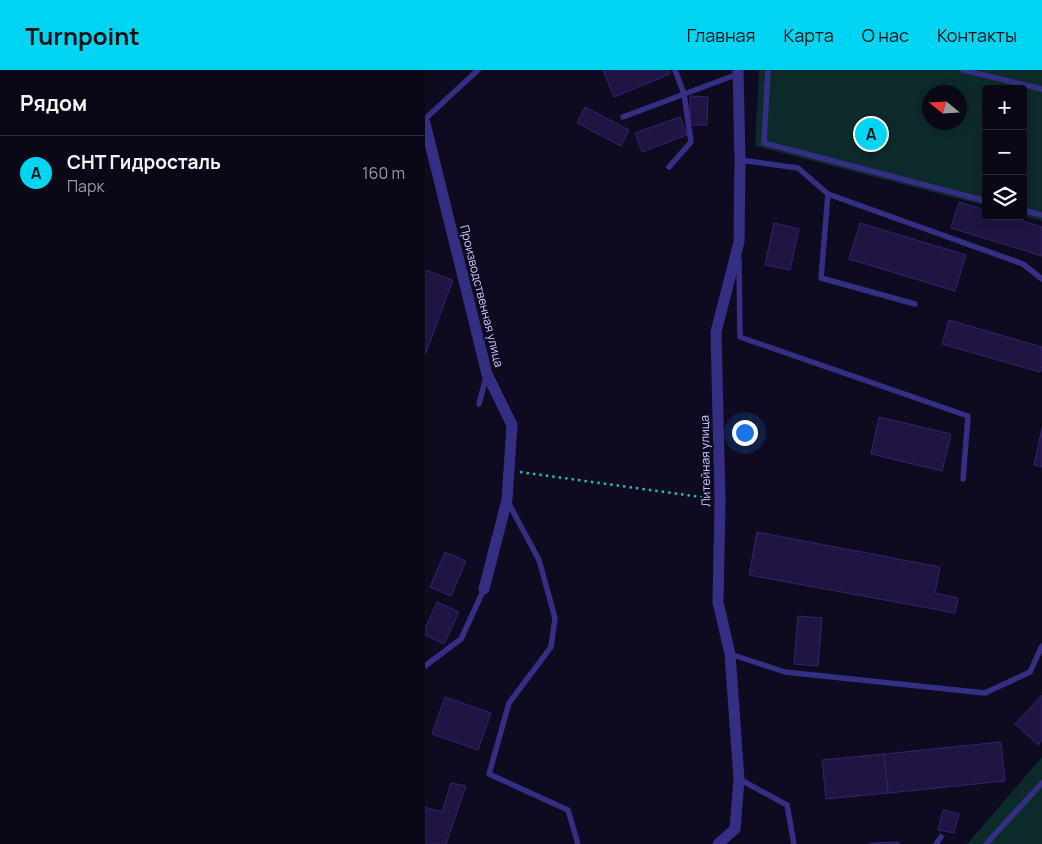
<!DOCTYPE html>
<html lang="ru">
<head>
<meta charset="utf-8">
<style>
  :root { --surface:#0a0817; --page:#181624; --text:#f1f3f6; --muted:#999aa1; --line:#2a2936; --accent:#00d4f3 }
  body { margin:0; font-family:Manrope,sans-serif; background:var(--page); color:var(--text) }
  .controls { position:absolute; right:15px; top:15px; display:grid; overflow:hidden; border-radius:5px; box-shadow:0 2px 8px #0003 }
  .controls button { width:45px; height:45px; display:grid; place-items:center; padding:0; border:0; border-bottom:1px solid var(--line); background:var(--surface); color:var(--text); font:25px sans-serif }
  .compass { position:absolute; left:497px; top:15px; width:45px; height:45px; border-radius:50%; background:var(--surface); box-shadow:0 2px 8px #0003; rotate:288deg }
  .you { position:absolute; left:319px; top:362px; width:18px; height:18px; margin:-12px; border:4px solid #fff; border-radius:50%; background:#1a73e8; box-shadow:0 0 0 8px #1a73e833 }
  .badge { display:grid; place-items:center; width:32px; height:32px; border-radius:50%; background:var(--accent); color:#111; font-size:16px; font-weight:700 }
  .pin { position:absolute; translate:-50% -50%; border:2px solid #fff; box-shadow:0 1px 5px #0006 }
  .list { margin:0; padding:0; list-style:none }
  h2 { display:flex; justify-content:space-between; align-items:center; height:65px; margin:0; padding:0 20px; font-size:21px }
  h2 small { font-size:16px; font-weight:400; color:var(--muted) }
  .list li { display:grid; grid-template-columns:32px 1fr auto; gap:15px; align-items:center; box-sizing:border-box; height:75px; padding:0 20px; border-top:1px solid var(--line) }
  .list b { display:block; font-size:19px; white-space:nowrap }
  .list p { margin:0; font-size:16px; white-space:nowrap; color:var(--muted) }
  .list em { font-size:16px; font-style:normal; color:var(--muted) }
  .icon { flex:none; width:28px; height:28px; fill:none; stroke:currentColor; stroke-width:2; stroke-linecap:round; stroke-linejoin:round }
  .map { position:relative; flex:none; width:617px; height:774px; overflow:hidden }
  header { display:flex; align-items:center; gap:30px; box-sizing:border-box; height:70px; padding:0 25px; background:var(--accent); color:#111 }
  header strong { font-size:24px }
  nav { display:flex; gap:28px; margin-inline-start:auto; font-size:18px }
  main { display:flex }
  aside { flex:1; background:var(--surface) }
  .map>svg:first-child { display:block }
</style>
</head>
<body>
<header>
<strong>Turnpoint</strong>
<nav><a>Главная</a><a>Карта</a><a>О нас</a><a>Контакты</a></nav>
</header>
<main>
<aside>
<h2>Рядом<small></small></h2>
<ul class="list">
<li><span class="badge">A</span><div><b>СНТ Гидросталь</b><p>Парк</p></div><em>160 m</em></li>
</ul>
</aside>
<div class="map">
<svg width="617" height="774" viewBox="0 0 617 774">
  <rect width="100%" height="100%" fill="#0e0a1f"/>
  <g fill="#0c2a29" fill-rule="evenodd">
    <path d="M334,0H617V151L598,146V19H561V136L330,76ZM504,22H534V52H504Z"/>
    <polygon points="617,687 617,774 542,774"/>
  </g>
  <g fill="#1f1442" stroke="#352371">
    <polygon points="178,0 244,0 245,4 189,27"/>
    <polygon points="265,26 283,27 282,55 265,55"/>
    <polygon points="160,37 204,60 196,76 152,53"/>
    <polygon points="255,47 262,65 217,82 210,63"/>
    <polygon points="534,132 561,140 561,146 581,146 617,157 617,186 526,158"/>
    <polygon points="349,153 374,159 365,200 340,195"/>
    <polygon points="435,153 541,185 530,221 424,189"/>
    <polygon points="0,200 28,210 0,285"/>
    <polygon points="524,250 617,277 617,296 615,302 517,274"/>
    <polygon points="454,347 526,364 517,401 446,384"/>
    <polygon points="617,358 617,397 609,395"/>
    <polygon points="332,462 515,497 510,523 533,528 530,543 324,505"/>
    <polygon points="20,482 41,491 26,526 5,517"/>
    <polygon points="12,532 34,542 19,574 0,565 0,559"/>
    <polygon points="373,546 397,548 393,596 369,594"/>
    <polygon points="617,625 617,670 613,675 590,654"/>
    <polygon points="20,627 66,643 53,680 7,664"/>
    <polygon points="576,672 580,711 463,723 459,684"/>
    <polygon points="459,684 463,723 401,729 397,690"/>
    <polygon points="26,713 41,716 21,774 0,774 0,737 17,742"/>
    <polygon points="518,740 534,744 529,763 513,760"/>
    <polygon points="474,772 474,774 446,774 445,773"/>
  </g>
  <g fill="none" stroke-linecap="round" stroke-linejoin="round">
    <polyline stroke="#20bbb6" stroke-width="2.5" stroke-dasharray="2.5 4" stroke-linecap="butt" points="95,402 283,428"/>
    <g stroke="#352f83" stroke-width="5.5">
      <polyline points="343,0 339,73 561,131"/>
      <polyline points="538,0 617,19"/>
      <polyline points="198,47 313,4"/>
      <polyline points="0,49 53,0"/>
      <polyline points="315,90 373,98 403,124 598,194 617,209"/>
      <polyline points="244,97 266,72 259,24 250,0"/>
      <polyline points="403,124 396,208 490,234"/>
      <polyline points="598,140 617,145"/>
      <polyline points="314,189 315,267 543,346 538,409"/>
      <polyline points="54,334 61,307"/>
      <polyline points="83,432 114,490 130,548 126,577 84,633 64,704 143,740 153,774"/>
      <polyline points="305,584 360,602 560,623 605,602 617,576"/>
      <polyline points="0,596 36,569 59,519"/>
      <polyline points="314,709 362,735 369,774"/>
      <polyline points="511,774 516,767"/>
      <polyline points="561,774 617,713"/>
    </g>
    <g stroke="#352f83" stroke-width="11">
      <polyline points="0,53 62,304 87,355 82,430 59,519"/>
      <polyline points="293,774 310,759 314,709 305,584 293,532 295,430 291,262 314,172 315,90 313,0"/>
    </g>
  </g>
  <g text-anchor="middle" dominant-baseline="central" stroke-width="4" stroke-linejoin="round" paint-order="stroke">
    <g font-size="12" fill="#d0c8ff" stroke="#0e0a1f">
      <text transform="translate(57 226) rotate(76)">Производственная улица</text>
      <text transform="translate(280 391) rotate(-91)">Литейная улица</text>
    </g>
  </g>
</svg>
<div class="controls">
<button>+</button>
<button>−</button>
<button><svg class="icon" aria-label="layers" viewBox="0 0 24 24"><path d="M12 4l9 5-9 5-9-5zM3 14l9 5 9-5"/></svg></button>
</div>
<svg class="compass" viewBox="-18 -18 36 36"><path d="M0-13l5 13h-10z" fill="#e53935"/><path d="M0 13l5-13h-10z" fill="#999aa1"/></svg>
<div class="you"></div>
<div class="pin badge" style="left:446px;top:64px">A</div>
</div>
</main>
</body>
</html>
